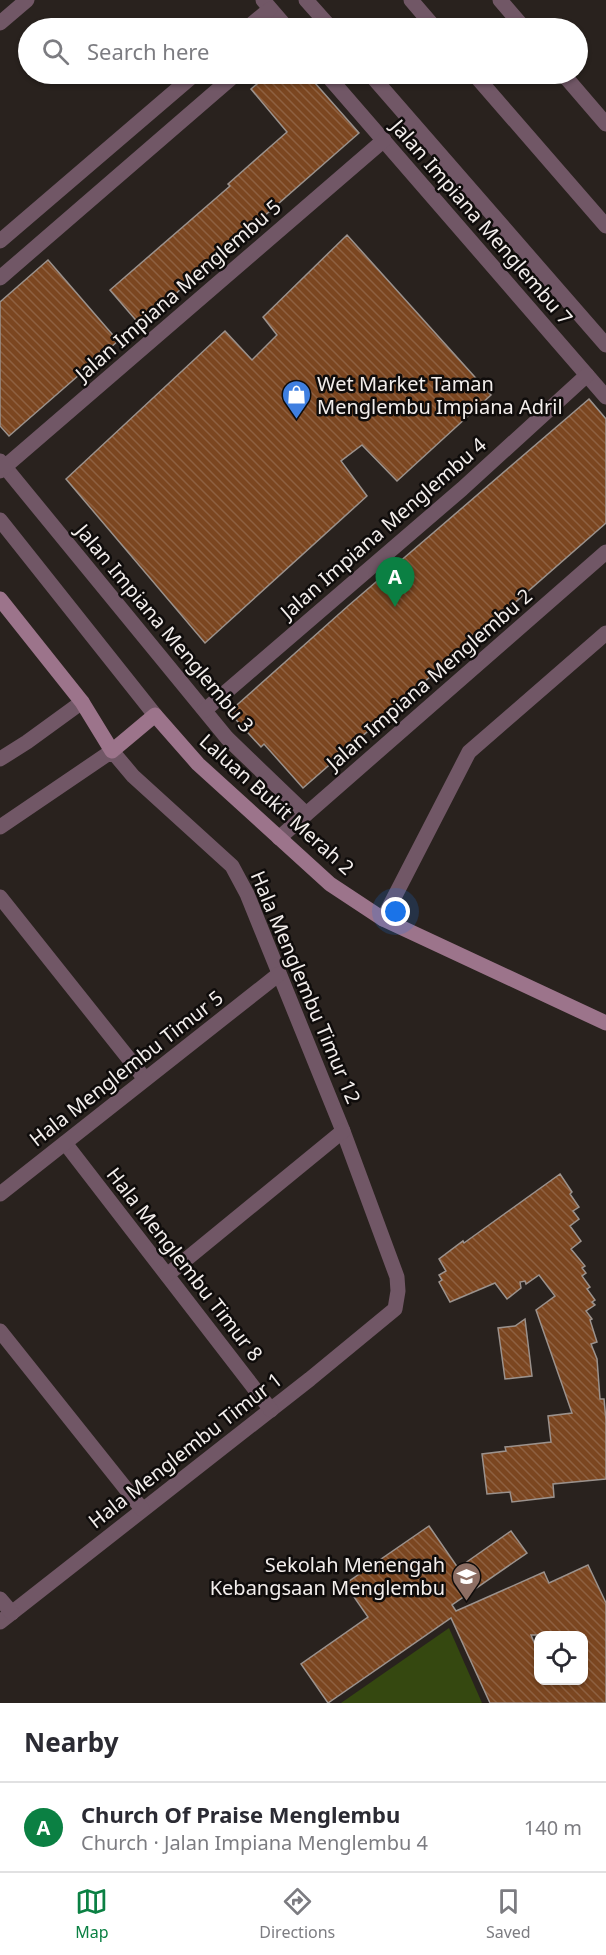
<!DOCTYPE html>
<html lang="en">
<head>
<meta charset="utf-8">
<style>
  :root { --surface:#fff; --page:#f2f2f3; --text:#2b2b33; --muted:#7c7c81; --line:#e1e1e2; --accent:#0b8043 }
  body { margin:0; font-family:"Noto Sans",sans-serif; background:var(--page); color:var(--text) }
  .controls { position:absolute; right:18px; bottom:18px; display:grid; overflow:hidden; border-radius:12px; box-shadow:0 2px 4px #0004 }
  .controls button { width:54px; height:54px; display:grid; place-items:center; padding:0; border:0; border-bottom:2px solid var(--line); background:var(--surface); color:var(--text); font:30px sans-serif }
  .you { position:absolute; left:396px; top:912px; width:21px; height:21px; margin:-15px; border:4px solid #fff; border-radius:50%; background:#1a73e8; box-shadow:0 0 0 9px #1a73e833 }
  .badge { display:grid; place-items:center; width:39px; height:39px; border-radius:50%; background:var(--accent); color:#fff; font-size:20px; font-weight:700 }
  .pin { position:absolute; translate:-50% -50px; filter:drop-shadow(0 2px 3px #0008) }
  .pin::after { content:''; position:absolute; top:32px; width:21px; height:18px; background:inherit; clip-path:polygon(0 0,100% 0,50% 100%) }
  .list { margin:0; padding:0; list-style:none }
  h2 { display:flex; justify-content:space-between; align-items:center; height:78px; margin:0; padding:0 24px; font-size:26px }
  h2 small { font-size:20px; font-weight:400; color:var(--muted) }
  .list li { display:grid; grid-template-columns:39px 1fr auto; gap:18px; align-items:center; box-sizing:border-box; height:90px; padding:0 24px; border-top:2px solid var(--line) }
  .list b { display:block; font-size:22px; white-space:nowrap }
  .list p { margin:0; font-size:20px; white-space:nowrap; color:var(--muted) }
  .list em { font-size:20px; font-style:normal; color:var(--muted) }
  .icon { flex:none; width:33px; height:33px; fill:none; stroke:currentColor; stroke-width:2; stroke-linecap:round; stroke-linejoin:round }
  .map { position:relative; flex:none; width:606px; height:1703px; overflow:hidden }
  .search { position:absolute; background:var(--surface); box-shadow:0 2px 4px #0004; left:18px; right:18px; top:18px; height:66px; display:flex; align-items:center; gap:15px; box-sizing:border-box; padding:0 21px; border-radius:33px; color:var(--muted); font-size:22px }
  .sheet { height:168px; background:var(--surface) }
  nav { display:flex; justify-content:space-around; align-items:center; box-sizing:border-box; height:84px; border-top:2px solid var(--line); background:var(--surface); font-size:16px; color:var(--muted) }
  nav a { display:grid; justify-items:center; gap:3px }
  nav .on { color:var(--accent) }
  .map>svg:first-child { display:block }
</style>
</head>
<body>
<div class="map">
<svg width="606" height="1703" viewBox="0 0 606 1703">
  <defs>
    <pattern id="building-back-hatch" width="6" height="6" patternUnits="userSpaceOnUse" patternTransform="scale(1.5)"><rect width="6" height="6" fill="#7b4620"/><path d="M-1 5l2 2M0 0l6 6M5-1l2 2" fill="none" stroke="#8e6141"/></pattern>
  </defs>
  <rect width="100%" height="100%" fill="#29221e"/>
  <polygon fill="#354810" points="449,1628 482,1703 341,1703"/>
  <g fill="url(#building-back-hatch)" stroke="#9b928d" stroke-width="1.5" fill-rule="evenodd">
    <polygon points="269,74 307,74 359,133 140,325 110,290 230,186 228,184 287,132 251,89"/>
    <polygon points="347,235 491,395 397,481 362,445 341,461 367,496 205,643 66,479 225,331 252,360 277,335 263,317"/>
    <polygon points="48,260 118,341 9,436 0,426 0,302"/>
    <polygon points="589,399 606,419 606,523 303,788 264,744 261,747 229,712 348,606"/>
    <polygon points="560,1174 572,1192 570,1194 579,1207 573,1211 579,1219 570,1226 581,1241 571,1249 585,1266 582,1268 586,1273 582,1276 590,1287 587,1289 595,1300 592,1302 595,1305 586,1311 592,1319 590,1320 597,1342 591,1344 597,1359 600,1399 604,1399 606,1420 606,1479 553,1484 554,1497 512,1502 510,1492 487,1494 482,1454 506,1451 505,1447 551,1442 548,1416 572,1413 536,1310 555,1296 539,1275 526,1284 525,1281 520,1282 521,1288 507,1299 495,1283 450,1302 439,1282 442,1280 439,1275 446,1271 439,1259 463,1241 464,1243"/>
    <polygon points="525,1319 532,1376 505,1379 498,1328 515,1326"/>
    <path d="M429,1526L458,1568L511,1531L527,1553L452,1605L456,1611L544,1572L549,1583L588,1565L606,1603V1703H490L451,1618L328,1703L301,1664L368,1617L345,1584ZM531,1635H584V1680H538V1652Z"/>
  </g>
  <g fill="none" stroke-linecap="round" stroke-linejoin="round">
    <g stroke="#715766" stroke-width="15">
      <polyline points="263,0 287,28"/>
      <polyline points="306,0 331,28"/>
      <polyline points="411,0 435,28"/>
      <polyline points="500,0 524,28"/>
      <polyline points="0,23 27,0"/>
      <polyline points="247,28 270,9"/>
      <polyline points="326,74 606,397"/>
      <polyline points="370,74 606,345"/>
      <polyline points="474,74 606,226"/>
      <polyline points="563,74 606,124"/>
      <polyline points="0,241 195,74"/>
      <polyline points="0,278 236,74"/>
      <polyline points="0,461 227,738 306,814"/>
      <polyline points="0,471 384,140"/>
      <polyline points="0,520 155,715"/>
      <polyline points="205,710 462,489 587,375"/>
      <polyline points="0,759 27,742 82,702"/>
      <polyline points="0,827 112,751 133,776 232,866 247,894 343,1131 397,1277 398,1291 395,1309 310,1379 0,1622"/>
      <polyline points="279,838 606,552"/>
      <polyline points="0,897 145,1079"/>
      <polyline points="383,919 469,752 606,633"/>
      <polyline points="65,1143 271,1410"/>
      <polyline points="0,1194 279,974"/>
      <polyline points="167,1275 343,1131"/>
      <polyline points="0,1331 142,1509"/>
      <polyline points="0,1599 12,1613"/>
    </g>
    <polyline stroke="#9c748b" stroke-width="15" points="0,599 82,702 112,751 155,715 198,764 330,884 383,919 606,1023"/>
  </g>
  <defs>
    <symbol id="shop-pin" viewBox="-11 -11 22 30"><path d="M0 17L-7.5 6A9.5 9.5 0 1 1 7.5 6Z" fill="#3f7fe0" stroke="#0f0c0b"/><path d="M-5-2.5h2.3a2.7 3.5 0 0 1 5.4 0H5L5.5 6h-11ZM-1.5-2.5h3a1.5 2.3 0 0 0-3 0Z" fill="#fff"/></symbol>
    <symbol id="school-pin" viewBox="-11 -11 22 30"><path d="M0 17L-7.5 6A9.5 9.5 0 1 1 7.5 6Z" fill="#8d6e63" stroke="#0f0c0b"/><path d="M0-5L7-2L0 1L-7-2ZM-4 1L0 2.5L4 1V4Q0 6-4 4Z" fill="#fff"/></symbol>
  </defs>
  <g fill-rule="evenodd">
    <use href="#shop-pin" x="280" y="378" width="33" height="45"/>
    <use href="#school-pin" x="450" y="1560" width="33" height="45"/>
  </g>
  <g text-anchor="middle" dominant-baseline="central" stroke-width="5" stroke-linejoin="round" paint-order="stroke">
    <g font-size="20" fill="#f3eeec" stroke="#0f0c0b">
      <text transform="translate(482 222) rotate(49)">Jalan Impiana Menglembu 7</text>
      <text transform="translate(178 290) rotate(-41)">Jalan Impiana Menglembu 5</text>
      <text transform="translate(383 528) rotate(-41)">Jalan Impiana Menglembu 4</text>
      <text transform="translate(165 628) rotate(50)">Jalan Impiana Menglembu 3</text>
      <text transform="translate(429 679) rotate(-41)">Jalan Impiana Menglembu 2</text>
      <text transform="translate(277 804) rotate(42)">Laluan Bukit Merah 2</text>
      <text transform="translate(306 987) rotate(67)">Hala Menglembu Timur 12</text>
      <text transform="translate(126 1068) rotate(-38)">Hala Menglembu Timur 5</text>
      <text transform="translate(185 1264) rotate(52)">Hala Menglembu Timur 8</text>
      <text transform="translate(185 1450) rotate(-38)">Hala Menglembu Timur 1</text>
    </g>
    <g font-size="20" fill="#f3eeec" stroke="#0f0c0b" text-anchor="start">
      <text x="317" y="383">Wet Market Taman<tspan x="317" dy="23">Menglembu Impiana Adril</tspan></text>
      <text x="445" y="1564" text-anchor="end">Sekolah Menengah<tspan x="445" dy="23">Kebangsaan Menglembu</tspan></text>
    </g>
  </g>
</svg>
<div class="controls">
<button><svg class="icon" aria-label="locate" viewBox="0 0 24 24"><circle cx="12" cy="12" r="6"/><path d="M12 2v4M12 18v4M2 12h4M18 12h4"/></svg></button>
</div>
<div class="you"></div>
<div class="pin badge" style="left:395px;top:607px">A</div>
<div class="search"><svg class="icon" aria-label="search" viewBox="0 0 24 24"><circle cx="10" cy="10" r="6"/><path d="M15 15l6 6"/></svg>Search here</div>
</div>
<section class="sheet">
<h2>Nearby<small></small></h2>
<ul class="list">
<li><span class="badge">A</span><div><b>Church Of Praise Menglembu</b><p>Church · Jalan Impiana Menglembu 4</p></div><em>140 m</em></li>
</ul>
</section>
<nav>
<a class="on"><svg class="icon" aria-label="map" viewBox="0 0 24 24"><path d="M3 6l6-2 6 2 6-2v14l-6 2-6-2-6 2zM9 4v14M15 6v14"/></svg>Map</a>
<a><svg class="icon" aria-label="directions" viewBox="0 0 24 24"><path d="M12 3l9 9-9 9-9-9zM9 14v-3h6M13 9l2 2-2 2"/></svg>Directions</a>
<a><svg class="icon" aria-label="saved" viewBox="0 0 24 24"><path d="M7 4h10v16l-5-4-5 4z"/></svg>Saved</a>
</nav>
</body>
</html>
